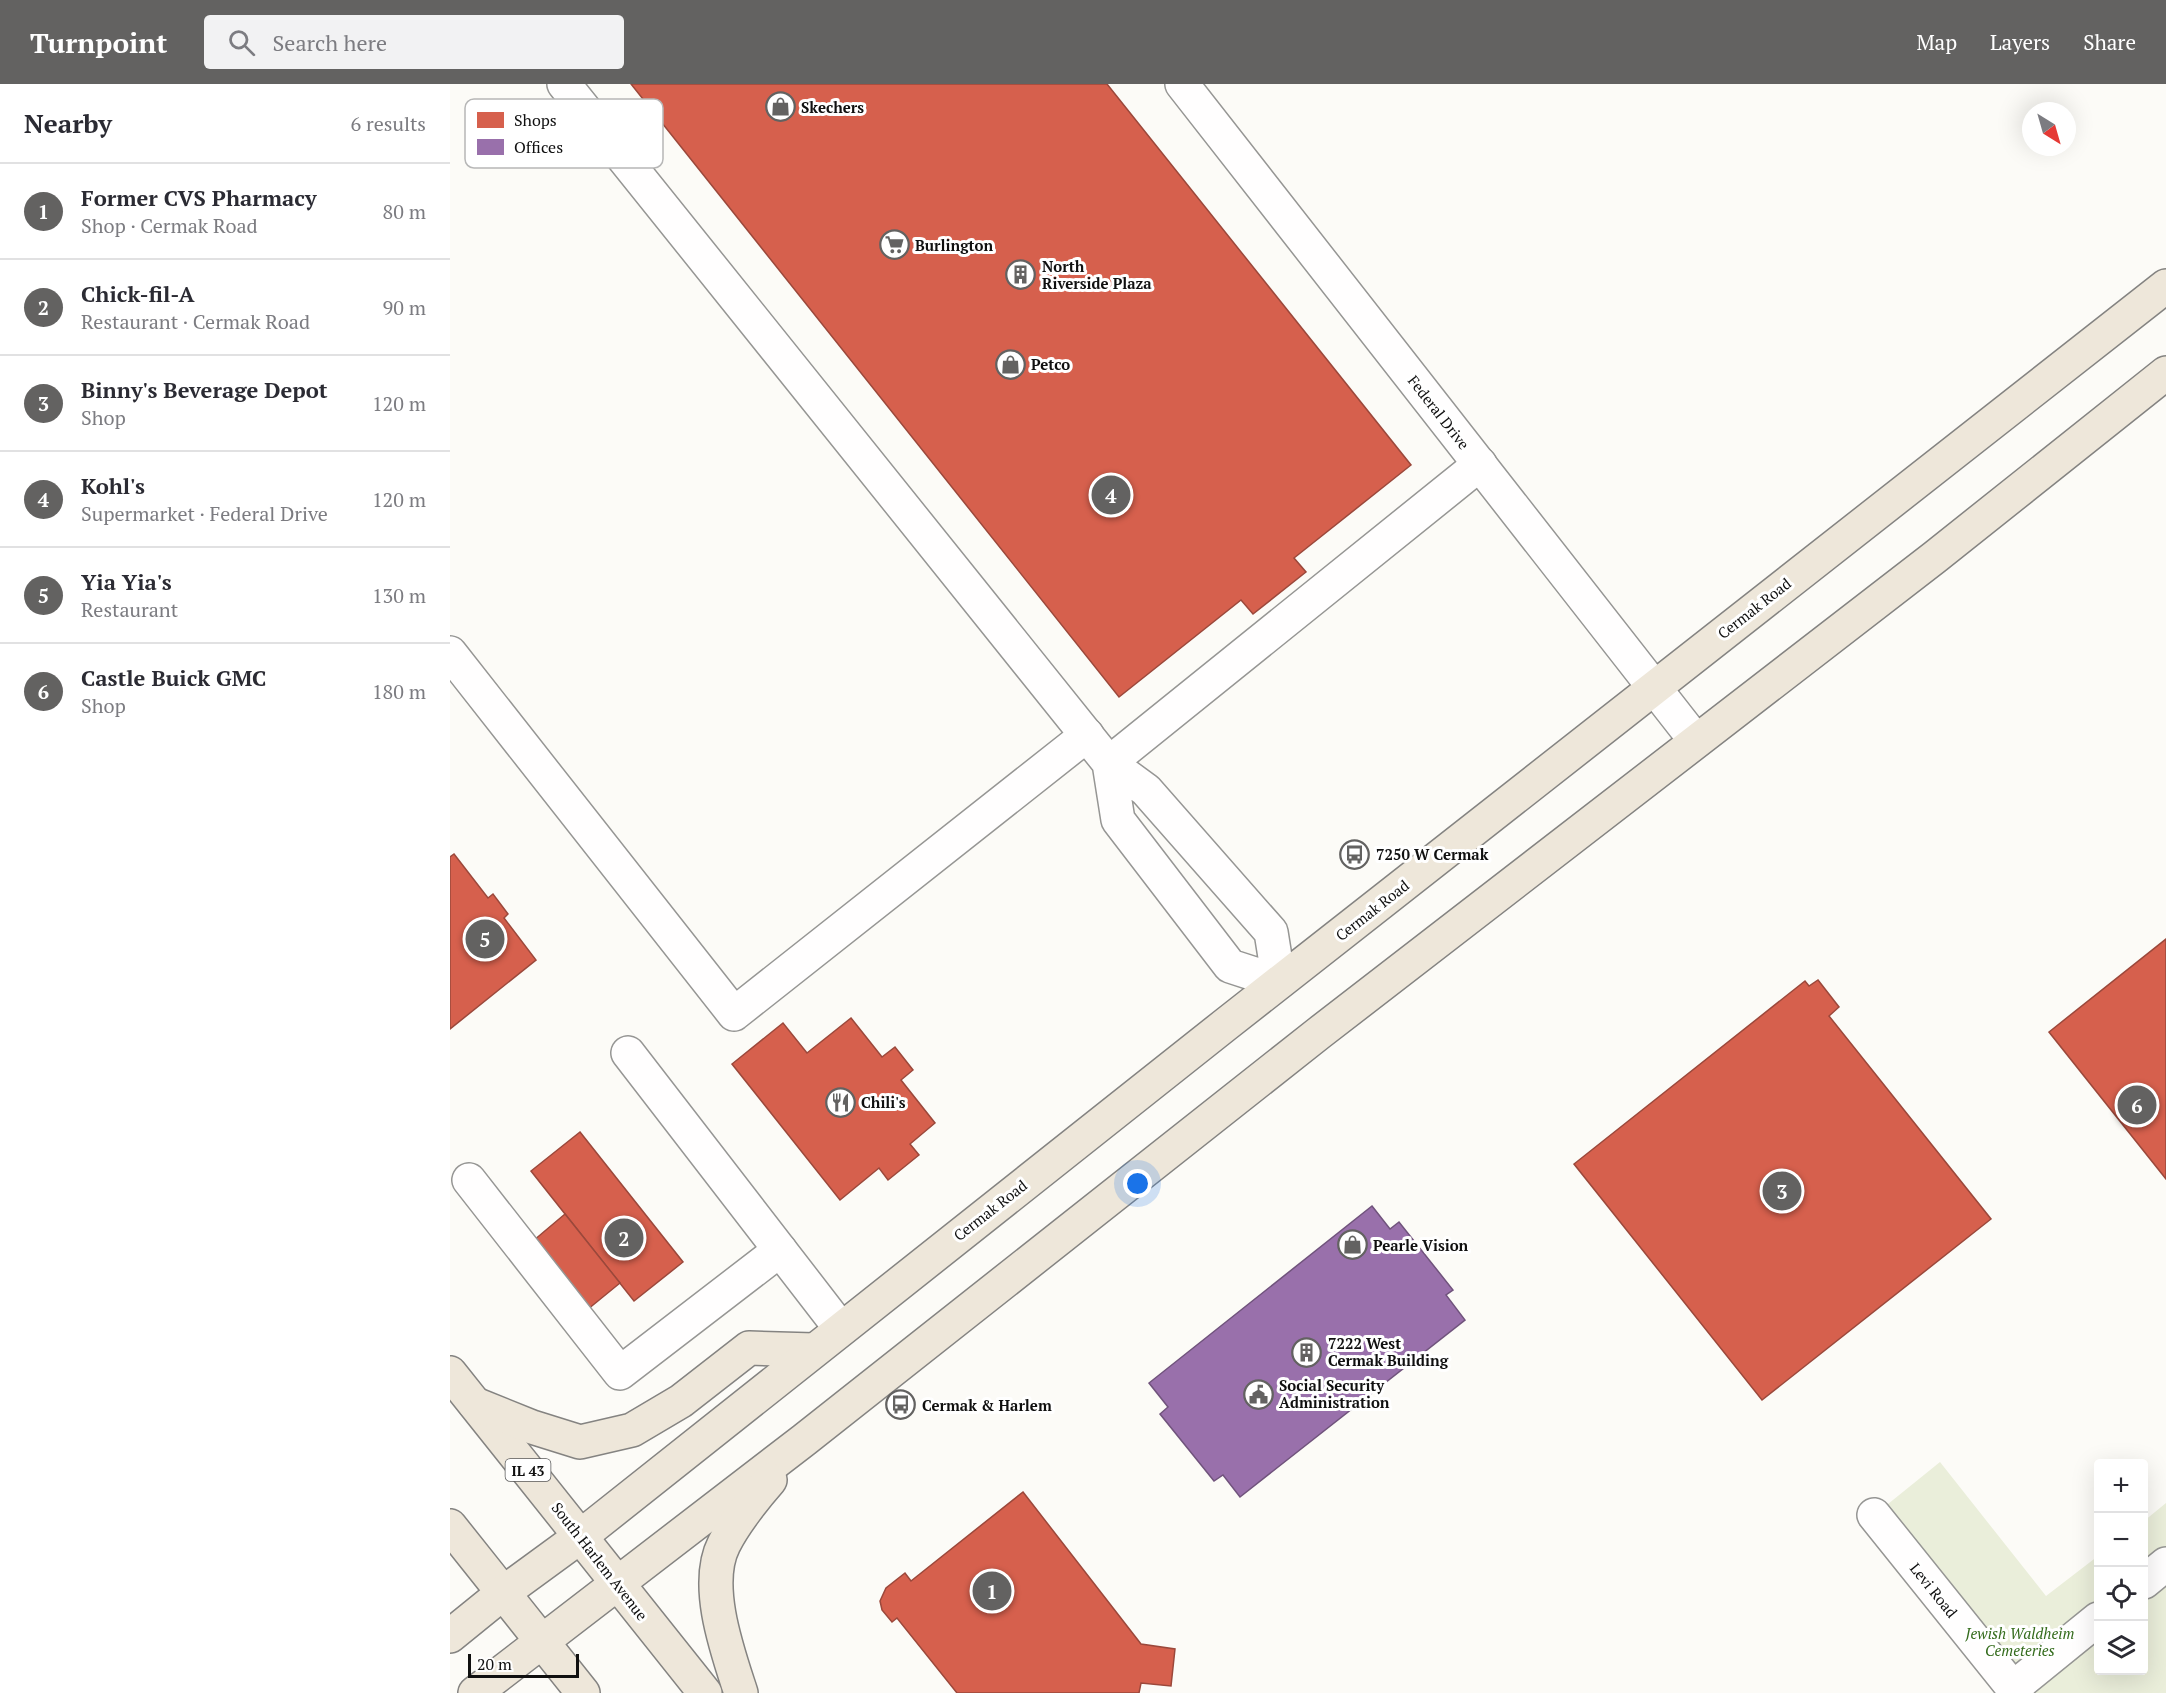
<!DOCTYPE html>
<html lang="en">
<head>
<meta charset="utf-8">
<style>
  :root { --surface:#fff; --page:#f2f2f3; --text:#2b2b33; --muted:#7c7c81; --line:#e1e1e2; --accent:#636261 }
  body { margin:0; font-family:"PT Serif",serif; background:var(--page); color:var(--text) }
  .controls { position:absolute; right:18px; bottom:18px; display:grid; overflow:hidden; border-radius:6px; box-shadow:0 6px 24px #0002 }
  .controls button { width:54px; height:54px; display:grid; place-items:center; padding:0; border:0; border-bottom:2px solid var(--line); background:var(--surface); color:var(--text); font:30px sans-serif }
  .compass { position:absolute; left:1572px; top:18px; width:54px; height:54px; border-radius:50%; background:var(--surface); box-shadow:0 6px 24px #0002; rotate:143deg }
  .scale { position:absolute; left:18px; bottom:15px; width:111px; box-sizing:border-box; padding-left:6px; border:3px solid #101010; border-top:0; font-size:16px; line-height:21px; white-space:nowrap; color:#101010; -webkit-text-stroke:4px #fff; paint-order:stroke }
  .you { position:absolute; left:688px; top:1100px; width:21px; height:21px; margin:-15px; border:4px solid #fff; border-radius:50%; background:#1a73e8; box-shadow:0 0 0 9px #1a73e833 }
  .badge { display:grid; place-items:center; width:39px; height:39px; border-radius:50%; background:var(--accent); color:#fff; font-size:20px; font-weight:700 }
  .pin { position:absolute; translate:-50% -50%; border:3px solid #fff; box-shadow:0 2px 6px #0006 }
  .list { margin:0; padding:0; list-style:none }
  h2 { display:flex; justify-content:space-between; align-items:center; height:78px; margin:0; padding:0 24px; font-size:26px }
  h2 small { font-size:20px; font-weight:400; color:var(--muted) }
  .list li { display:grid; grid-template-columns:39px 1fr auto; gap:18px; align-items:center; box-sizing:border-box; height:96px; padding:0 24px; border-top:2px solid var(--line) }
  .list b { display:block; font-size:22px; white-space:nowrap }
  .list p { margin:0; font-size:20px; white-space:nowrap; color:var(--muted) }
  .list em { font-size:20px; font-style:normal; color:var(--muted) }
  .icon { flex:none; width:33px; height:33px; fill:none; stroke:currentColor; stroke-width:2; stroke-linecap:round; stroke-linejoin:round }
  .map { position:relative; flex:none; width:1716px; height:1609px; overflow:hidden }
  header { display:flex; align-items:center; gap:36px; box-sizing:border-box; height:84px; padding:0 30px; background:var(--accent); color:#fff }
  header strong { font-size:28px }
  nav { display:flex; gap:33px; margin-inline-start:auto; font-size:21px }
  .search { width:420px; height:54px; background:var(--page); display:flex; align-items:center; gap:15px; box-sizing:border-box; padding:0 21px; border-radius:6px; color:var(--muted); font-size:22px }
  main { display:flex }
  aside { flex:1; background:var(--surface) }
  .map>svg:first-child { display:block }
</style>
</head>
<body>
<header>
<strong>Turnpoint</strong>
<div class="search"><svg class="icon" aria-label="search" viewBox="0 0 24 24"><circle cx="10" cy="10" r="6"/><path d="M15 15l6 6"/></svg>Search here</div>
<nav><a>Map</a><a>Layers</a><a>Share</a></nav>
</header>
<main>
<aside>
<h2>Nearby<small>6 results</small></h2>
<ul class="list">
<li><span class="badge">1</span><div><b>Former CVS Pharmacy</b><p>Shop · Cermak Road</p></div><em>80 m</em></li>
<li><span class="badge">2</span><div><b>Chick-fil-A</b><p>Restaurant · Cermak Road</p></div><em>90 m</em></li>
<li><span class="badge">3</span><div><b>Binny's Beverage Depot</b><p>Shop</p></div><em>120 m</em></li>
<li><span class="badge">4</span><div><b>Kohl's</b><p>Supermarket · Federal Drive</p></div><em>120 m</em></li>
<li><span class="badge">5</span><div><b>Yia Yia's</b><p>Restaurant</p></div><em>130 m</em></li>
<li><span class="badge">6</span><div><b>Castle Buick GMC</b><p>Shop</p></div><em>180 m</em></li>
</ul>
</aside>
<div class="map">
<svg width="1716" height="1609" viewBox="0 0 1716 1609">
  <rect width="100%" height="100%" fill="#fcfbf7"/>
  <polygon fill="#eaeeda" points="1490,1378 1596,1512 1648,1472 1648,1586 1694,1586 1694,1437 1716,1419 1716,1609 1545,1609 1412,1441"/>
  <g fill="#d6604d" stroke="#9b483b" stroke-width="1.5">
    <polygon points="181,0 657,0 961,381 844,474 856,488 803,530 791,516 669,613"/>
    <polygon points="4,770 38,814 43,810 58,830 54,834 86,876 0,945 0,773"/>
    <polygon points="1716,855 1716,1095 1599,948"/>
    <polygon points="1368,896 1389,923 1379,932 1541,1135 1312,1316 1124,1080 1355,897 1359,902"/>
    <polygon points="401,934 432,973 445,963 463,986 451,996 485,1039 460,1060 469,1071 438,1096 429,1084 390,1116 282,980 333,939 357,969"/>
    <polygon points="130,1048 233,1178 184,1217 81,1087"/>
    <polygon points="115,1130 170,1199 132,1230 77,1162"/>
    <polygon points="573,1408 691,1560 725,1565 721,1602 691,1599 689,1609 507,1609 447,1534 442,1538 432,1526 430,1517 436,1504 455,1489 461,1497"/>
  </g>
  <polygon fill="#9970ab" stroke="#70537c" stroke-width="1.5" points="922,1122 940,1145 949,1138 1003,1206 996,1211 1015,1236 790,1413 773,1391 764,1397 710,1330 718,1323 699,1299"/>
  <g fill="none" stroke-linecap="round" stroke-linejoin="round">
    <defs>
      <g id="minor">
        <polyline points="114,0 659,679 696,706 821,848 829,898 780,882 668,736 659,679"/>
        <polyline points="732,0 1246,657"/>
        <polyline points="0,569 284,930 637,651"/>
        <polyline points="659,679 1030,380"/>
        <polyline points="178,969 391,1245"/>
        <polyline points="19,1096 170,1289 330,1166"/>
        <polyline points="1424,1431 1567,1609"/>
        <polyline points="1694,1498 1716,1480"/>
        <polyline points="1563,1604 1648,1535"/>
      </g>
      <g id="major">
        <polyline points="0,1289 255,1609"/>
        <polyline points="25,1320 82,1343 130,1358 182,1346 231,1317 299,1264 364,1266"/>
        <polyline points="0,1442 133,1609"/>
        <polyline points="0,1552 53,1509 131,1452 775,941 1716,202"/>
        <polyline points="25,1609 354,1356 869,949 1485,473 1716,289"/>
        <path d="M291,1609C278,1569 253,1501 274,1460C284,1440 305,1413 320,1396"/>
      </g>
    </defs>
    <use href="#minor" stroke="#969694" stroke-width="36"/>
    <use href="#major" stroke="#848381" stroke-width="36"/>
    <use href="#minor" stroke="#fffefe" stroke-width="33"/>
    <use href="#major" stroke="#eee7da" stroke-width="33"/>
  </g>
  <defs>
    <symbol id="shop-ring" viewBox="-11 -11 22 22"><circle r="9.5" fill="#fff" stroke="#636261" stroke-width="1.5"/><path d="M-5-2.5h2.3a2.7 3.5 0 0 1 5.4 0H5L5.5 6h-11ZM-1.5-2.5h3a1.5 2.3 0 0 0-3 0Z" fill="#636261"/></symbol>
    <symbol id="supermarket-ring" viewBox="-11 -11 22 22"><circle r="9.5" fill="#fff" stroke="#636261" stroke-width="1.5"/><path d="M-6-5.5h2.5l.6 2H6L4.5 2H-2.5L-4.4-4H-6ZM-1.5 3.2a1.3 1.3 0 1 0 .1 0ZM3 3.2a1.3 1.3 0 1 0 .1 0Z" fill="#636261"/></symbol>
    <symbol id="building-ring" viewBox="-11 -11 22 22"><circle r="9.5" fill="#fff" stroke="#636261" stroke-width="1.5"/><path d="M-4-6H4V6H1V3H-1V6H-4ZM-2.5-4.3h1.7v1.8h-1.7ZM.8-4.3h1.7v1.8H.8ZM-2.5-1h1.7V.8h-1.7ZM.8-1h1.7V.8H.8Z" fill="#636261"/></symbol>
    <symbol id="bus-ring" viewBox="-11 -11 22 22"><circle r="9.5" fill="#fff" stroke="#636261" stroke-width="1.5"/><path d="M-5-6H5V4H4V6H2V4H-2V6H-4V4H-5ZM-3.5-4V0h7V-4ZM-3.5 1.2v1.5H-2V1.2ZM2 1.2v1.5H3.5V1.2Z" fill="#636261"/></symbol>
    <symbol id="restaurant-ring" viewBox="-11 -11 22 22"><circle r="9.5" fill="#fff" stroke="#636261" stroke-width="1.5"/><path d="M-5-6h1v4h1v-4h1v4h1v-4h1v5L-1.5 .5V6h-2V.5L-5-1ZM5-6V6H3V1.5H1.5Q1.5-4 5-6Z" fill="#636261"/></symbol>
    <symbol id="civic-ring" viewBox="-11 -11 22 22"><circle r="9.5" fill="#fff" stroke="#636261" stroke-width="1.5"/><path d="M-.6-6.5H3V-4.5H.6V-3L4-1V1h2V6H-6V1h2V-1L-.6-3ZM-1.2 2.5V6h2.4V2.5Z" fill="#636261"/></symbol>
  </defs>
  <g fill-rule="evenodd">
    <use href="#shop-ring" x="314" y="6" width="33" height="33"/>
    <use href="#supermarket-ring" x="428" y="144" width="33" height="33"/>
    <use href="#building-ring" x="554" y="174" width="33" height="33"/>
    <use href="#shop-ring" x="544" y="264" width="33" height="33"/>
    <use href="#bus-ring" x="888" y="754" width="33" height="33"/>
    <use href="#restaurant-ring" x="374" y="1002" width="33" height="33"/>
    <use href="#shop-ring" x="886" y="1144" width="33" height="33"/>
    <use href="#building-ring" x="840" y="1252" width="33" height="33"/>
    <use href="#civic-ring" x="792" y="1294" width="33" height="33"/>
    <use href="#bus-ring" x="434" y="1304" width="33" height="33"/>
  </g>
  <g text-anchor="middle" dominant-baseline="central" stroke-width="6" stroke-linejoin="round" paint-order="stroke">
    <rect fill="#fff" stroke="#585858" stroke-width="1.5" x="55.5" y="1375" width="45" height="22" rx="4.5"/>
    <g font-size="14" font-weight="bold" fill="#101010">
      <text x="78" y="1386">IL 43</text>
    </g>
    <g font-size="15" font-weight="bold" fill="#101010" stroke="#fff" text-anchor="start">
      <text x="351" y="23">Skechers</text>
      <text x="465" y="161">Burlington</text>
      <text x="592" y="182">North<tspan x="592" dy="17">Riverside Plaza</tspan></text>
      <text x="581" y="280">Petco</text>
      <text x="926" y="770">7250 W Cermak</text>
      <text x="411" y="1018">Chili's</text>
      <text x="923" y="1161">Pearle Vision</text>
      <text x="878" y="1259">7222 West<tspan x="878" dy="17">Cermak Building</tspan></text>
      <text x="829" y="1301">Social Security<tspan x="829" dy="17">Administration</tspan></text>
      <text x="472" y="1321">Cermak &amp; Harlem</text>
    </g>
    <g font-size="15" fill="#101010" stroke="#fff">
      <text transform="translate(989 328) rotate(52)">Federal Drive</text>
      <text transform="translate(1304 524) rotate(-38)">Cermak Road</text>
      <text transform="translate(922 826) rotate(-38)">Cermak Road</text>
      <text transform="translate(540 1126) rotate(-38)">Cermak Road</text>
      <text transform="translate(150 1477) rotate(52)">South Harlem Avenue</text>
      <text transform="translate(1484 1506) rotate(51)">Levi Road</text>
    </g>
    <g font-size="15" font-style="italic" fill="#356c1d" stroke="#fff">
      <text x="1570" y="1549">Jewish Waldheim<tspan x="1570" dy="17">Cemeteries</tspan></text>
    </g>
  </g>
  <rect x="15" y="15" width="198" height="69" rx="9" fill="#fff" stroke="#b7b7b7" stroke-width="1.5"/>
  <rect x="27" y="28" width="27" height="16" fill="#d6604d"/>
  <rect x="27" y="55" width="27" height="16" fill="#9970ab"/>
  <g font-size="16" fill="#101010">
    <text x="64" y="42">Shops</text>
    <text x="64" y="69">Offices</text>
  </g>
</svg>
<div class="controls">
<button>+</button>
<button>−</button>
<button><svg class="icon" aria-label="locate" viewBox="0 0 24 24"><circle cx="12" cy="12" r="6"/><path d="M12 2v4M12 18v4M2 12h4M18 12h4"/></svg></button>
<button><svg class="icon" aria-label="layers" viewBox="0 0 24 24"><path d="M12 4l9 5-9 5-9-5zM3 14l9 5 9-5"/></svg></button>
</div>
<svg class="compass" viewBox="-18 -18 36 36"><path d="M0-13l5 13h-10z" fill="#e53935"/><path d="M0 13l5-13h-10z" fill="#7c7c81"/></svg>
<div class="scale">20 m</div>
<div class="you"></div>
<div class="pin badge" style="left:542px;top:1507px">1</div>
<div class="pin badge" style="left:174px;top:1154px">2</div>
<div class="pin badge" style="left:1332px;top:1107px">3</div>
<div class="pin badge" style="left:661px;top:411px">4</div>
<div class="pin badge" style="left:35px;top:855px">5</div>
<div class="pin badge" style="left:1687px;top:1021px">6</div>
</div>
</main>
</body>
</html>
